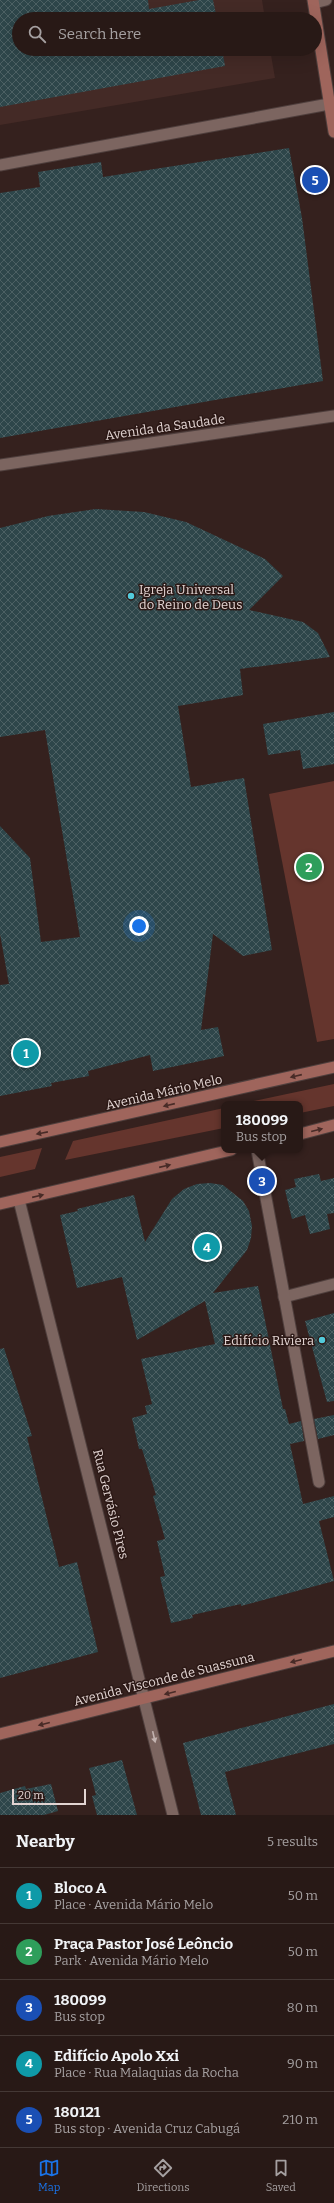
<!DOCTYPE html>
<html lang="en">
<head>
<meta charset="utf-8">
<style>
  :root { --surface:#281916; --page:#342623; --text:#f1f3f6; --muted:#a5a0a1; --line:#443835; --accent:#1a73e8 }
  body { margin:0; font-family:Bitter,serif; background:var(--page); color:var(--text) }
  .scale { position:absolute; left:12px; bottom:10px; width:74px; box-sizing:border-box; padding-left:4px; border:2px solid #e2d4d2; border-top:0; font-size:11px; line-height:14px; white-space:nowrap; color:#e2d4d2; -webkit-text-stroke:3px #2b1815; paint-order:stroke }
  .you { position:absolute; left:139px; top:926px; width:14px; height:14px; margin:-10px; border:3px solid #fff; border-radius:50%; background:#1a73e8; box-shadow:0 0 0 6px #1a73e833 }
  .badge { display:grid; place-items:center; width:26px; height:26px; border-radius:50%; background:var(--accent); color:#fff; font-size:13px; font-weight:700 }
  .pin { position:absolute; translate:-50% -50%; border:2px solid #fff; box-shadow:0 1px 4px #0006 }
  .popup { position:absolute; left:221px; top:1101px; width:82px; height:52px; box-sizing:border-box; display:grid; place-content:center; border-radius:8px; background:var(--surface); filter:drop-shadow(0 1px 3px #0005); font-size:13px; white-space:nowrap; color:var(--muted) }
  .popup b { font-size:15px; color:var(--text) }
  .popup::after { content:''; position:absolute; left:50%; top:100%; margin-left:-8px; border:8px solid transparent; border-top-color:var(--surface) }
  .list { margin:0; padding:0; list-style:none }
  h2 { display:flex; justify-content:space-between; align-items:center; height:52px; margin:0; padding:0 16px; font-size:17px }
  h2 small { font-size:13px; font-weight:400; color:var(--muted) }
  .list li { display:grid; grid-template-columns:26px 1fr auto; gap:12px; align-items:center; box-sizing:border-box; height:56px; padding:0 16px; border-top:1px solid var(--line) }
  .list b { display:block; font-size:15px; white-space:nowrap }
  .list p { margin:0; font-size:13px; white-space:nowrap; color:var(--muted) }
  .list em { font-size:13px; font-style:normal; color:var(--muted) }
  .icon { flex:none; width:22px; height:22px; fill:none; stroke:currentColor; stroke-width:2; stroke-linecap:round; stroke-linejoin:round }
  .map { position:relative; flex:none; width:334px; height:1815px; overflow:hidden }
  .search { position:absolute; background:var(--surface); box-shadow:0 4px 16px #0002; left:12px; right:12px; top:12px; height:44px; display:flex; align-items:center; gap:10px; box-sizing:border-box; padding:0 14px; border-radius:22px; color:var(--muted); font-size:15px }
  .sheet { height:332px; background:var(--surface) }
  nav { display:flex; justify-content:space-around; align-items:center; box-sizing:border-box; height:56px; border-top:1px solid var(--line); background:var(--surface); font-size:11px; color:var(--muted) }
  nav a { display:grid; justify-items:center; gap:2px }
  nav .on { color:var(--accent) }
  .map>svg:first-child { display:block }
</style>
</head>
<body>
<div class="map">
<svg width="334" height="1815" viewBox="0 0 334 1815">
  <defs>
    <pattern id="building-cross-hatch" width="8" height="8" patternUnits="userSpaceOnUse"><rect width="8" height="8" fill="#2e464a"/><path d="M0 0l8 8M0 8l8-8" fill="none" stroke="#4c6063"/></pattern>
  </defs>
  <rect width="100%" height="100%" fill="#35211e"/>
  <polygon fill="#442a26" points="0,0 262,0 265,19 19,19 19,49 270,49 275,78 0,125"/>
  <g fill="#65352d">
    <polygon points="334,781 334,1039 317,1042 269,794"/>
    <polygon points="334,1084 334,1106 300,1113 300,1104 240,1104"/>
    <polygon points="224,1108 224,1128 65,1160 73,1141"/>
    <polygon points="42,1148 35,1169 0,1177 0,1157"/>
  </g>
  <g fill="url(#building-cross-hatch)">
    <polygon points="0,0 148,0 149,9 199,0 213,0 217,19 19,19 19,49 222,49 225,66 0,107"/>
    <polygon points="289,148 302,218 323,381 0,438 0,193 40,187 38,172 101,162 103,177"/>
    <polygon points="96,509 144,512 186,522 265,559 283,576 249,610 303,622 318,633 330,657 240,669 243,695 178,706 191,787 244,778 272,950 243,956 213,934 201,1030 218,1027 224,1056 153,1071 150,1055 88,1071 89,1076 51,1083 52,1086 0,1096 0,985 9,984 0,934 0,826 30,858 41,942 80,937 45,730 0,737 0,528 48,516"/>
    <polygon points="334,712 334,764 303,769 300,750 268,755 263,724"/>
    <polygon points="319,1174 321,1181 334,1178 334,1213 327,1214 330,1229 310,1234 305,1215 292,1219 285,1190 296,1187 294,1179"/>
    <polygon points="210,1183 223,1185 243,1201 249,1211 252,1226 251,1238 247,1250 213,1293 258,1286 283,1409 285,1409 289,1424 301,1421 304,1441 290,1444 303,1504 334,1496 334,1517 319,1521 334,1581 241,1606 241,1604 192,1615 193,1618 171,1623 160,1577 165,1576 157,1541 165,1539 153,1496 156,1495 142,1449 139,1449 132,1418 147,1414 145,1406 152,1404 141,1359 215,1344 205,1301 137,1340 122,1277 77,1288 60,1215 78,1211 77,1209 134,1195 145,1242 172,1199 184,1189 197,1184"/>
    <polygon points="334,1313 334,1401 327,1402 305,1321"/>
    <polygon points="4,1348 32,1436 27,1437 59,1567 77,1562 98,1652 0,1678 0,1349"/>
    <polygon points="334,1415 334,1435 318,1439 314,1419"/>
    <polygon points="334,1704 334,1744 225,1772 236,1815 201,1815 183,1743"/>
    <polygon points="122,1760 137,1815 97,1815 92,1796 96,1795 89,1768"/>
    <polygon points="51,1784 58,1811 44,1815 0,1815 0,1793 25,1786 26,1789"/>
  </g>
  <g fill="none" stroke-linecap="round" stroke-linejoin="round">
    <defs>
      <g id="service">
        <polyline points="0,165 329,104"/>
        <polyline points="284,1297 334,1284"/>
      </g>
      <g id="minor">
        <polyline points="314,3 326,0"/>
        <polyline points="257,1150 319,1482"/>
      </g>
      <g id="tertiary">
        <polyline points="0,465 334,416"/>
        <polyline points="19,1200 173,1815"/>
      </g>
      <g id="secondary">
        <polyline points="313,0 334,132"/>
        <polyline points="300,1134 334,1125"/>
        <polyline points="0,1142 334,1067"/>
        <polyline points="0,1204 231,1150"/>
        <polyline points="0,1734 334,1651"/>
      </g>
    </defs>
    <use href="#service" stroke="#4f3f3d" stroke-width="13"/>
    <use href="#minor" stroke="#4f3f3d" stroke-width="13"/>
    <use href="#tertiary" stroke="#4f3f3d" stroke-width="13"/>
    <use href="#secondary" stroke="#4f3f3d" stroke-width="13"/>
    <use href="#service" stroke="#7c6560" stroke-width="11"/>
    <use href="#minor" stroke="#7c6560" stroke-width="11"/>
    <use href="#tertiary" stroke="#7c6560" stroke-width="11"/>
    <use href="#secondary" stroke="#9f655c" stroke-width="11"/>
  </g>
  <defs><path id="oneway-solid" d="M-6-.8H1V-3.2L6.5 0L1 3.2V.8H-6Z"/></defs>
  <g fill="#482b27">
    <use href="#oneway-solid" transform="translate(296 1076) rotate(167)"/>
    <use href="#oneway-solid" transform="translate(169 1105) rotate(167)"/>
    <use href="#oneway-solid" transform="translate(317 1130) rotate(-14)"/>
    <use href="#oneway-solid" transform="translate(42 1133) rotate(169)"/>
    <use href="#oneway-solid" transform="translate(165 1166) rotate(-13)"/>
    <use href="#oneway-solid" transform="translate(38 1196) rotate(-13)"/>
    <use href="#oneway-solid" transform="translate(296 1661) rotate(166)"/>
    <use href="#oneway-solid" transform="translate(170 1693) rotate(166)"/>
    <use href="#oneway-solid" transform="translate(44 1724) rotate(166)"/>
  </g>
  <use fill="#c3b3b0" href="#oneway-solid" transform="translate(154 1737) rotate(77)"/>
  <g fill="#53cbdb" stroke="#2b1815" stroke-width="1.5">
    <circle cx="131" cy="596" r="4"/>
    <circle cx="322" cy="1340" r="4"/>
  </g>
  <g text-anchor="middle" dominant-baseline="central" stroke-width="3" stroke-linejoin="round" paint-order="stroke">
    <g font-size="13" fill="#e2d4d2" stroke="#2b1815">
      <text transform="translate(165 427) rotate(-8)">Avenida da Saudade</text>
      <text transform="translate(164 1092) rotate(-13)">Avenida Mário Melo</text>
      <text transform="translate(111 1504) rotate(76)">Rua Gervásio Pires</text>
      <text transform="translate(164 1679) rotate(-14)">Avenida Visconde de Suassuna</text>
    </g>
    <g font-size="13" fill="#e2d4d2" stroke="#2b1815" text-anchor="start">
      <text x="139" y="589">Igreja Universal<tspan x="139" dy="15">do Reino de Deus</tspan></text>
      <text x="314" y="1340" text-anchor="end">Edifício Riviera</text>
    </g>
  </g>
</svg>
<div class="scale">20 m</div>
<div class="you"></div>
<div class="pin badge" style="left:26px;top:1053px;background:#0f9aa8">1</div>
<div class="pin badge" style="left:309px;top:867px;background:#2e9e5b">2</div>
<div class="pin badge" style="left:262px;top:1181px;background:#1a4fb4">3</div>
<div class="popup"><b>180099</b>Bus stop</div>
<div class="pin badge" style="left:207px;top:1247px;background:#0f9aa8">4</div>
<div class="pin badge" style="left:315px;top:180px;background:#1a4fb4">5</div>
<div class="search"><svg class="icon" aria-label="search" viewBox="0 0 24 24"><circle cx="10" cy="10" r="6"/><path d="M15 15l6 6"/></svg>Search here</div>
</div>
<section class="sheet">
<h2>Nearby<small>5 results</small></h2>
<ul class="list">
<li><span class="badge" style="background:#0f9aa8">1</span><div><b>Bloco A</b><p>Place · Avenida Mário Melo</p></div><em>50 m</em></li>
<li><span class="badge" style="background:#2e9e5b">2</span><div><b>Praça Pastor José Leôncio</b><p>Park · Avenida Mário Melo</p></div><em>50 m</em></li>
<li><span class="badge" style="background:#1a4fb4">3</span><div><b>180099</b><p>Bus stop</p></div><em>80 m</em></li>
<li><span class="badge" style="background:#0f9aa8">4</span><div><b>Edifício Apolo Xxi</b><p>Place · Rua Malaquias da Rocha</p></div><em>90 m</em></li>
<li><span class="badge" style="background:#1a4fb4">5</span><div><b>180121</b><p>Bus stop · Avenida Cruz Cabugá</p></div><em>210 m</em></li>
</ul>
</section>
<nav>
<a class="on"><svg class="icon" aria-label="map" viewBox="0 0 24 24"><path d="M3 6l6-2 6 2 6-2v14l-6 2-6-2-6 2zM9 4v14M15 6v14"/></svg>Map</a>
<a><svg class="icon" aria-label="directions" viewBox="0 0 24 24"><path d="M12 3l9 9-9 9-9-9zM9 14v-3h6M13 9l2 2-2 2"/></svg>Directions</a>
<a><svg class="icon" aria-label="saved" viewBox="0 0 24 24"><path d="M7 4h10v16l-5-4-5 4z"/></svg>Saved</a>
</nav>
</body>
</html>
